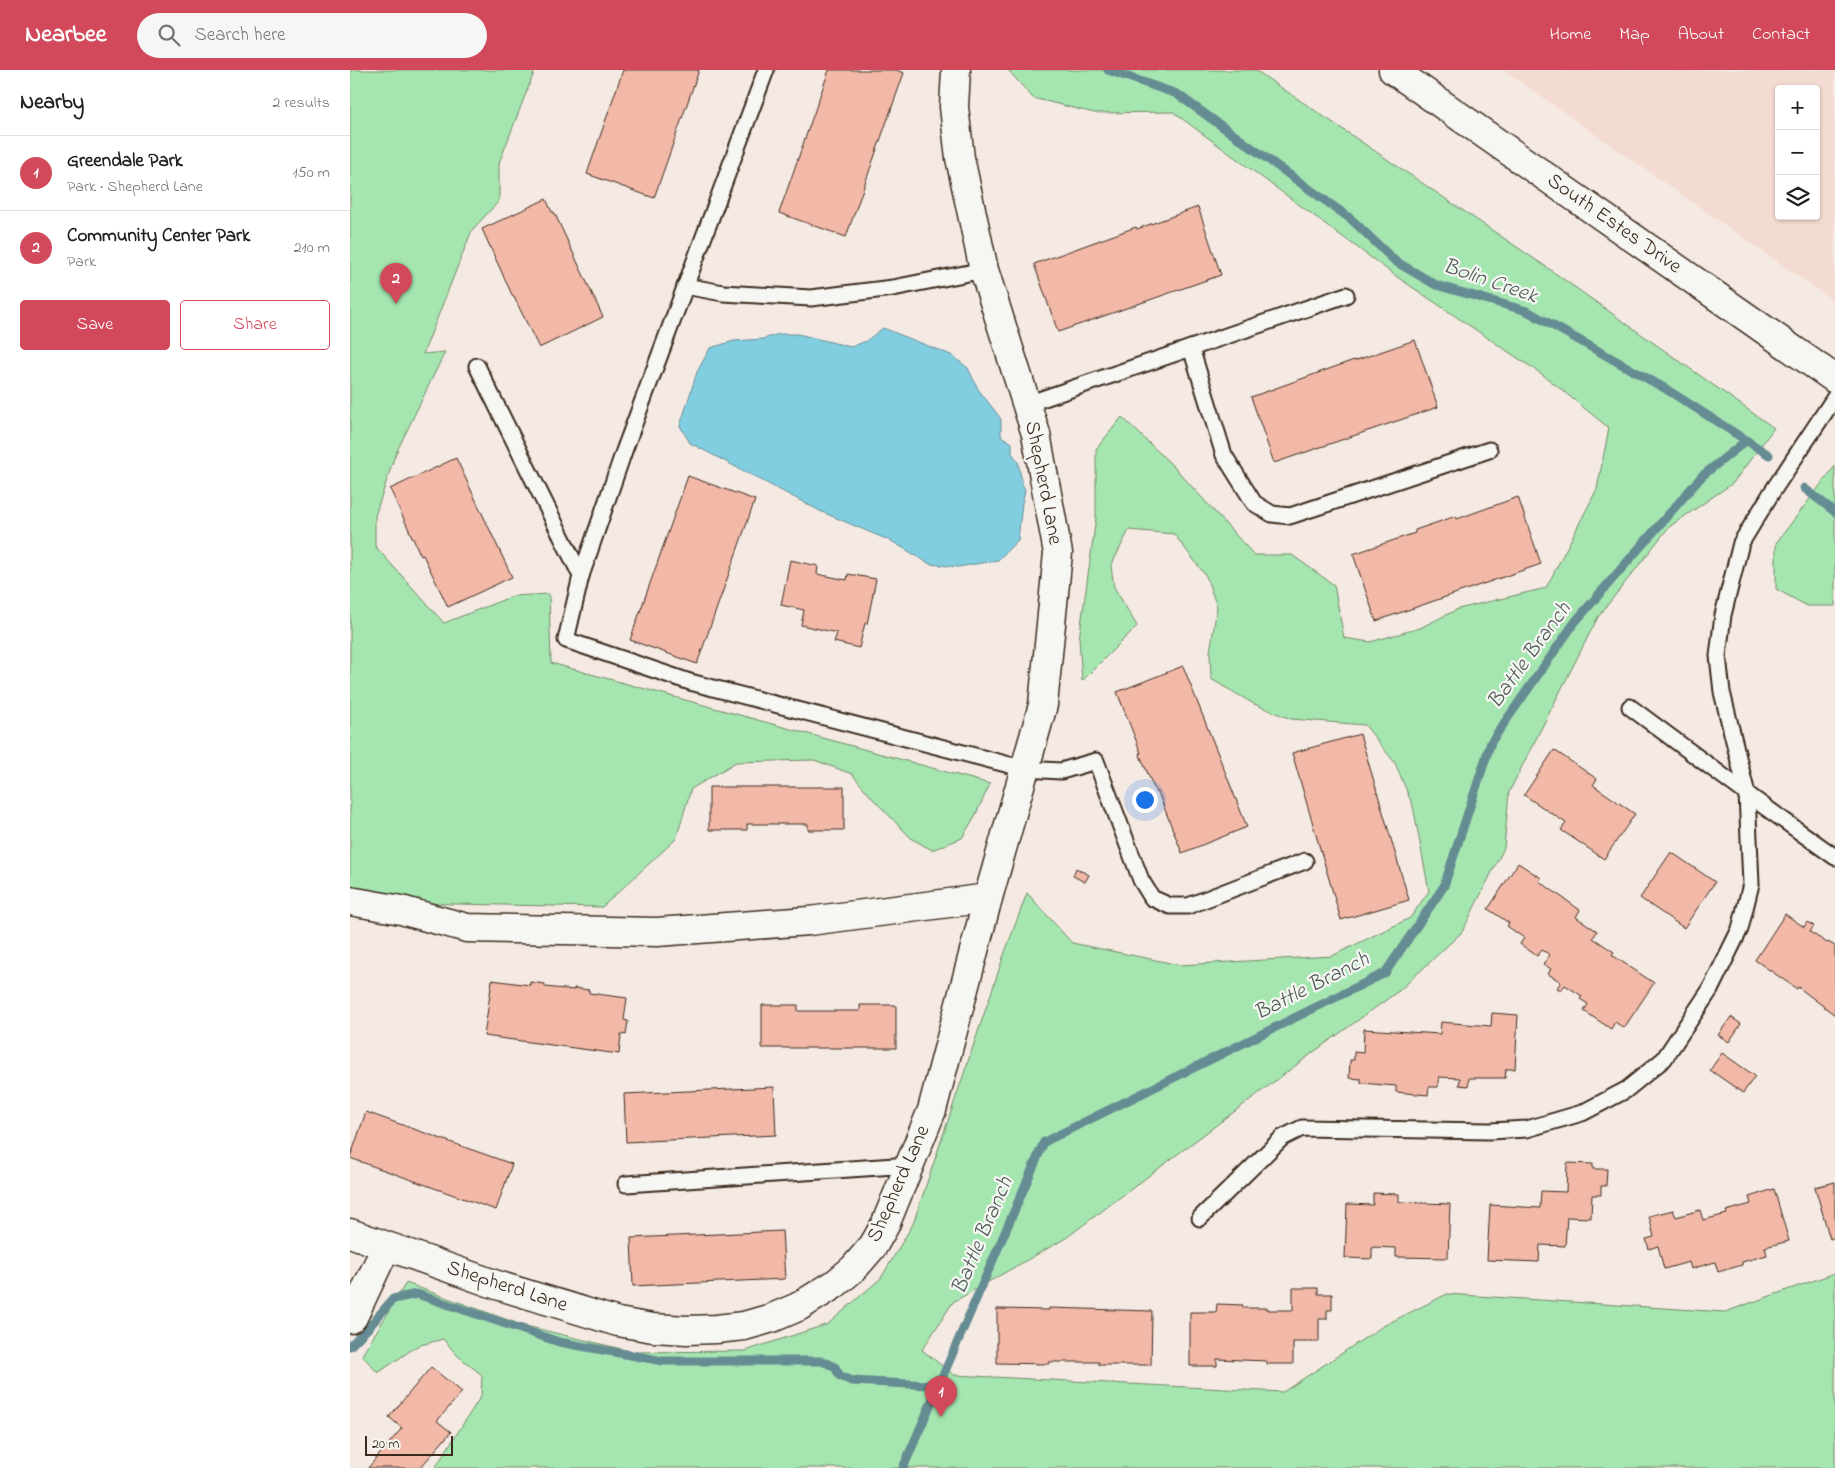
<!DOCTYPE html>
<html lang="en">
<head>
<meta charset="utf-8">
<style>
  :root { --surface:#fff; --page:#f6f6f6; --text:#202124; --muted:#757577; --line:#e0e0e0; --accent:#d1495b }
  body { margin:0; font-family:"Indie Flower",sans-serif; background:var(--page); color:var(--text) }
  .controls { position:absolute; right:15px; top:15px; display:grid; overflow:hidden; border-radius:5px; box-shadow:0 1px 4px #0004 }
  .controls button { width:45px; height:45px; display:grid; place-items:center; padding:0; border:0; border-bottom:1px solid var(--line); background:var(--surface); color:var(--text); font:25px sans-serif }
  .scale { position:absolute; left:15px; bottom:12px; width:88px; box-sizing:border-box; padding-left:5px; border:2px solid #3b2a1e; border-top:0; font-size:14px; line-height:18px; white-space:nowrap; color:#3b2a1e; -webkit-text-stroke:4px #f6f6f2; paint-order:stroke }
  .you { position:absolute; left:794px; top:729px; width:18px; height:18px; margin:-12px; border:4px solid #fff; border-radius:50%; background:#1a73e8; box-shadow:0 0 0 8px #1a73e833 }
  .badge { display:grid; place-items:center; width:32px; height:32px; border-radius:50%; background:var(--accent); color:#fff; font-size:16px; font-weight:700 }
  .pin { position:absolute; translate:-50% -41px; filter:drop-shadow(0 1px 2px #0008) }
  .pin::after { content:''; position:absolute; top:26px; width:18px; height:15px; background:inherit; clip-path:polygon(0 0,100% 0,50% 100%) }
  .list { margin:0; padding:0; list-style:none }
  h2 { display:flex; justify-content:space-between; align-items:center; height:65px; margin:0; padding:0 20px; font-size:21px }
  h2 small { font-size:16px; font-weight:400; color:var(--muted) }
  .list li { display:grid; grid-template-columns:32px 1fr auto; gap:15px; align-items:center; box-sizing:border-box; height:75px; padding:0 20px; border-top:1px solid var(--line) }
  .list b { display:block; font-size:19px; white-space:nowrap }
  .list p { margin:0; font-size:16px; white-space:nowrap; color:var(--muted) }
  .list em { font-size:16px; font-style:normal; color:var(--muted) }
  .actions { display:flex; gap:10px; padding:15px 20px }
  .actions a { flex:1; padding:11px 0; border:1px solid var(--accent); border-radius:5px; text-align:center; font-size:18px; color:var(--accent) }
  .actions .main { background:var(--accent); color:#fff }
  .icon { flex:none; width:28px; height:28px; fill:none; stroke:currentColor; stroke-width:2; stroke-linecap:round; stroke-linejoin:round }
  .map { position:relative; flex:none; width:1485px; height:1398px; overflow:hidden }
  header { display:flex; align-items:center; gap:30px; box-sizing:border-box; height:70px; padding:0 25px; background:var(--accent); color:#fff }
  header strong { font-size:24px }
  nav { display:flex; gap:28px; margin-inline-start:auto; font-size:18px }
  .search { width:350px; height:45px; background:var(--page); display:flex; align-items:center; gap:12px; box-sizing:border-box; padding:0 18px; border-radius:28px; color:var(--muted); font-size:19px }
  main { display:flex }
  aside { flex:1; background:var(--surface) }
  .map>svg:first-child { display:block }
</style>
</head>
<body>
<header>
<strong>Nearbee</strong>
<div class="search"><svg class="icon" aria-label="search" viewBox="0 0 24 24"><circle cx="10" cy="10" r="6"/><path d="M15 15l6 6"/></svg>Search here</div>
<nav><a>Home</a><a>Map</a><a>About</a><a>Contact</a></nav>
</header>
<main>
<aside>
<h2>Nearby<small>2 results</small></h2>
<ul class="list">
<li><span class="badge">1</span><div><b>Greendale Park</b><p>Park · Shepherd Lane</p></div><em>150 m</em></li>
<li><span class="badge">2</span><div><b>Community Center Park</b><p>Park</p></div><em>210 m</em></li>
</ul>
<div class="actions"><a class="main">Save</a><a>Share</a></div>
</aside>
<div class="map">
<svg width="1485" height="1398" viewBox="0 0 1485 1398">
  <rect width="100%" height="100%" fill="#f5eae3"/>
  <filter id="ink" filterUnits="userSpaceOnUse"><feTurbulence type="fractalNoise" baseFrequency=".02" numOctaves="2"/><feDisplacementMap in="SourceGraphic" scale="10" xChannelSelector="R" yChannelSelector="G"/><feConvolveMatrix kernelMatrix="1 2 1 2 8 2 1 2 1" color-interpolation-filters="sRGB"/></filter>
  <g filter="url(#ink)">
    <path fill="#f4dbd1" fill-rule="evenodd" d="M1153,0H1485V232ZM1429,19H1466V146H1429Z"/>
    <g fill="#a5e6b0" stroke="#708867">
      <polygon points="0,0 185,0 149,93 149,131 122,160 73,284 95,282 45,385 25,446 25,476 94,553 163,526 199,524 201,593 640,714 625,746 612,768 582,780 562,769 523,729 502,704 464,690 386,692 341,719 326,769 252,837 56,833 0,820"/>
      <polygon points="658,0 905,0 1192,194 1424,358 1383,413 1319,457 1248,547 1159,722 1154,778 1112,862 1050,920 965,981 716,1168 603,1232 572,1280 604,1305 933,1322 1033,1256 1097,1224 1375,1242 1485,1203 1485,1398 85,1398 131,1326 132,1305 108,1286 93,1269 67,1276 28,1303 12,1285 56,1213 172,1255 284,1282 395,1281 478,1254 531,1208 563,1154 655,882 677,823 722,873 830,895 982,886 1060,848 1079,821 1063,736 1045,693 1015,655 941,649 904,634 861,609 860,582 867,537 856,506 824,464 779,460 761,496 764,517 787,556 732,611 729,569 746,448 746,379 772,347 825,398 904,485 942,485 984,515 994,568 1020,572 1070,558 1108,539 1196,518 1247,419 1259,358 1193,305 1050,209 823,42 744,43 683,28"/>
      <polygon points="1485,396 1485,536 1457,536 1426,519 1426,473"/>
    </g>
    <polygon fill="#82cee1" stroke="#668c93" points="533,258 601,285 618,298 628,319 651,349 651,366 662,373 662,383 668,392 672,413 675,420 672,433 668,470 648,490 608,497 580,494 543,472 472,442 340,373 330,356 347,302 360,278 384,271 413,269 429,264 448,264 501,277 516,271"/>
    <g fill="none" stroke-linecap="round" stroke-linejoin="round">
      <g stroke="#668c93" stroke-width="9">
        <polyline points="758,0 827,24 1001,149 1045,191 1086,215 1177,241 1316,319 1419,385"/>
        <polyline points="1454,418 1485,442"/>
        <polyline points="0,1276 18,1258 43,1229 67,1224 209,1272 313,1291 472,1291 485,1297 490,1306 502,1311 578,1315 591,1308"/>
        <polyline points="553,1398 694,1072 1035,903 1094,816 1141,672 1225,552 1352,406 1397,370"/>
      </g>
    </g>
    <g fill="#f2b9a8" stroke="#3b2a1e">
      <polygon points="273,0 349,0 304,128 237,104"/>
      <polygon points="479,0 546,0 554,3 496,167 429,143"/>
      <polygon points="196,129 202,142 204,142 253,247 189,278 164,227 163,227 132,159"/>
      <polygon points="848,137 871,205 708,262 684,194 786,157 787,159"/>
      <polygon points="1065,270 1088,337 924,393 901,327 1004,290 1004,291"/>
      <polygon points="106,388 162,507 98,537 73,485 71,486 40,419"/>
      <polygon points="338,406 405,430 347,594 280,570"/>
      <polygon points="1168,427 1191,494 1026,551 1003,484 1065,463 1065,460 1106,446 1107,449"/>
      <polygon points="440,490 468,496 467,504 497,510 498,504 526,509 517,554 515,553 509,578 484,572 487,563 451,555 454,540 431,535"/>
      <polygon points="833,596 897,757 832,783 808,722 806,723 789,683 791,683 767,622"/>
      <polygon points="1010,664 1059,830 991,850 942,683"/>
      <polygon points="1204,680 1247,709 1243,715 1285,744 1254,789 1211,760 1216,753 1174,725"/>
      <polygon points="359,717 494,717 494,760 458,760 458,754 397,754 397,760 359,760"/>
      <polygon points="1321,782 1365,812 1334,858 1290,828"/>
      <polygon points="1168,793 1191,808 1189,811 1230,840 1226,847 1247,861 1243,868 1264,882 1262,885 1304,913 1274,958 1265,952 1261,959 1234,941 1238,934 1230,929 1232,926 1215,915 1211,920 1207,918 1211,912 1198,904 1201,899 1193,894 1200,885 1192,880 1187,886 1170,874 1174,868 1157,856 1159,853 1138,839"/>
      <polygon points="726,798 739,805 735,812 723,806"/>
      <polygon points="1435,844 1454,857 1457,852 1464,856 1460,862 1477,873 1478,872 1485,876 1485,945 1448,917 1447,919 1405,890"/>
      <polygon points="142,910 180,915 180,912 195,914 195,917 224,920 224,918 239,920 239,923 277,928 274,950 278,951 276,965 271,964 269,984 134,966"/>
      <polygon points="412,935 448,935 448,941 510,941 510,935 546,935 546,978 412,978"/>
      <polygon points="1142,943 1168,945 1165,999 1156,999 1155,1008 1119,1008 1118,1016 1109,1015 1110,1008 1089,1007 1088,1017 1079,1017 1078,1025 1046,1022 1046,1016 1011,1013 1011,1009 999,1008 1000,990 1004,990 1004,982 1013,983 1014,959 1090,964 1091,952 1141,956"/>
      <polygon points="1381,947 1391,954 1379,972 1368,965"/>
      <polygon points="1372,983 1405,1006 1393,1023 1360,1000"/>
      <polygon points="424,1017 426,1065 276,1072 274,1024"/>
      <polygon points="16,1042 162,1094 146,1140 0,1088"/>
      <polygon points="1217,1093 1243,1094 1243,1099 1257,1099 1256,1116 1251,1116 1251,1125 1242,1125 1241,1148 1217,1147 1215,1176 1190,1175 1189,1192 1137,1190 1140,1135 1190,1138 1191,1121 1216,1122"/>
      <polygon points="1485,1112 1485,1167 1480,1169 1465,1117"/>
      <polygon points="1424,1119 1439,1171 1415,1177 1417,1185 1392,1192 1392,1195 1368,1202 1365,1192 1341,1199 1339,1192 1314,1199 1308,1176 1299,1179 1296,1169 1304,1167 1299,1146 1323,1140 1326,1147 1350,1140 1353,1150 1377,1144 1376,1141 1401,1134 1399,1127"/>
      <polygon points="1023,1123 1049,1124 1049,1132 1100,1134 1098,1188 1046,1187 1046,1178 1022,1177 1022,1189 995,1188 997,1134 1023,1135"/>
      <polygon points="432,1161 435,1209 283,1216 281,1168"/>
      <polygon points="943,1218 968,1218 968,1224 982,1224 982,1240 977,1240 977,1249 969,1249 969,1272 943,1272 943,1294 917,1294 917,1291 867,1289 867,1296 840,1296 840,1242 866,1242 867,1234 893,1235 893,1238 918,1238 918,1240 943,1240"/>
      <polygon points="699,1238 802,1241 801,1295 749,1295 749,1292 699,1292 699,1294 647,1293 647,1239 699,1240"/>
      <polygon points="81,1297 112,1322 87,1351 101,1362 70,1398 18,1398 52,1358 39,1347"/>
    </g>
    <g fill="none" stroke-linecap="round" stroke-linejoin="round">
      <defs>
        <g id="lane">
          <polyline points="416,0 274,381 231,506 216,570 340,612 675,699 711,701 746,691 791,810 802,828 820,836 838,836 955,791"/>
          <polyline points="335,216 373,223 461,228 543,218 634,200"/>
          <polyline points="841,278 874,385 904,433 922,444 940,446 1139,380"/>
          <polyline points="127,296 231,506"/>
          <polyline points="677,334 996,225"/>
          <polyline points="1280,637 1397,724 1485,787"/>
          <polyline points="276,1114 560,1095"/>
          <polyline points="850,1148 932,1068 952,1058 1140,1061 1177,1059 1232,1043 1276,1020 1314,989 1360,920 1390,859 1401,814 1397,724 1372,622 1368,586 1373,545 1391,473 1422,422 1485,327"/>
        </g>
        <g id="street">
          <polyline points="0,831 51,840 117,858 307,862 459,851 638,828"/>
          <polyline points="0,1163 147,1215 268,1252 303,1258 337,1260 366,1259 394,1256 422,1248 448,1237 485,1214 504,1198 523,1176 535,1155 582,1040 638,828 693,635 708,483 686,364 634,200 610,88 604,37 606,0"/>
          <polyline points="0,1249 3,1247 36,1177"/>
        </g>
        <polyline id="secondary" points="1043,0 1485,309"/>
      </defs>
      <use href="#lane" stroke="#3b2a1e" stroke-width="19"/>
      <use href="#street" stroke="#3b2a1e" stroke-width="31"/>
      <use href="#secondary" stroke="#3b2a1e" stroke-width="31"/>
      <use href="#lane" stroke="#f6f6f2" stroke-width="15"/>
      <use href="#street" stroke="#f6f6f2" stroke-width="28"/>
      <use href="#secondary" stroke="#f6f6f2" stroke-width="28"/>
    </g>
  </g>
  <g text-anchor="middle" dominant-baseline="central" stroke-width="4.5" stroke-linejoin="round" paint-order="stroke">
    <g font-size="21" fill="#3b2a1e" stroke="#f6f6f2">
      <text transform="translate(1264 154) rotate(35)">South Estes Drive</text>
      <text transform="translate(693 413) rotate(79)">Shepherd Lane</text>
      <text transform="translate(549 1114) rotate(-66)">Shepherd Lane</text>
      <text transform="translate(157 1217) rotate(18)">Shepherd Lane</text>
    </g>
    <g font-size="22" font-style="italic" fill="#505b58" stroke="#f6f6f2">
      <text transform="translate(1140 212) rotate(19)">Bolin Creek</text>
      <text transform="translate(1180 586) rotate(-54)">Battle Branch</text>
      <text transform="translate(962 917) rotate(-27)">Battle Branch</text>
      <text transform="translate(633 1166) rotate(-67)">Battle Branch</text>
    </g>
  </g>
</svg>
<div class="controls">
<button>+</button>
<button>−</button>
<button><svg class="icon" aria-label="layers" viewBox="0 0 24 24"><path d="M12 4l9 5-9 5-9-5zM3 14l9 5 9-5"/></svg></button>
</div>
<div class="scale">20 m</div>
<div class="you"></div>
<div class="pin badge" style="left:591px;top:1347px">1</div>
<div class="pin badge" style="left:46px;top:234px">2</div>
</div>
</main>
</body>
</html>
